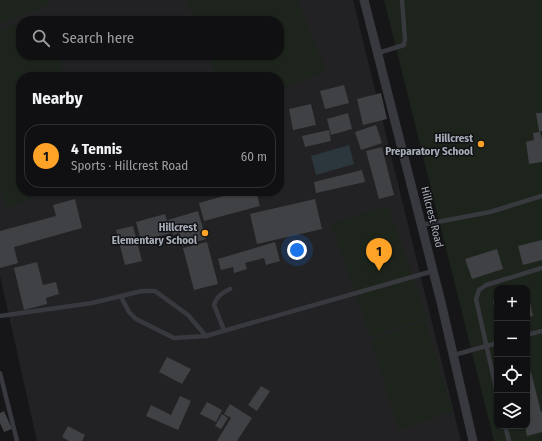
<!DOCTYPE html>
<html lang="en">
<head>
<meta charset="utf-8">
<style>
  :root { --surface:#101012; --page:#1e1e20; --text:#f1f3f6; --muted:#9c9d9f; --line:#303032; --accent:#fea228 }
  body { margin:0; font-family:"Fira Sans Condensed",sans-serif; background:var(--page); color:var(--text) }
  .controls { position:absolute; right:12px; bottom:12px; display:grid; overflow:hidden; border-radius:8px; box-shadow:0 1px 3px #0004 }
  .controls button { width:36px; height:36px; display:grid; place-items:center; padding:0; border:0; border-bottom:1px solid var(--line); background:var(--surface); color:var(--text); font:20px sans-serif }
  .you { position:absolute; left:297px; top:250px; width:14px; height:14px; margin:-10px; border:3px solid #fff; border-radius:50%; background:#1a73e8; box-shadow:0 0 0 6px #1a73e833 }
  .badge { display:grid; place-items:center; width:26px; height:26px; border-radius:50%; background:var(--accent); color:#111; font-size:13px; font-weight:700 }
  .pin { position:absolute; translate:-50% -33px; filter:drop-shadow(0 1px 2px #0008) }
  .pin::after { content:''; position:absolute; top:21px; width:14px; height:12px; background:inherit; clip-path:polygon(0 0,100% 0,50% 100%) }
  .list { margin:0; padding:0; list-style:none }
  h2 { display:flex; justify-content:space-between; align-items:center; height:52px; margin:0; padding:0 16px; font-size:17px }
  h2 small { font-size:13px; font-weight:400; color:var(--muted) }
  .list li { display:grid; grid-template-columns:26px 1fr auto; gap:12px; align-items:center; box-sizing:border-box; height:64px; margin:0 8px 8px; padding:0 8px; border:1px solid var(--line); border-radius:16px }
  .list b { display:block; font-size:15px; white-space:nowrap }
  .list p { margin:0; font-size:13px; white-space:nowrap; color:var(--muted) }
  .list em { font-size:13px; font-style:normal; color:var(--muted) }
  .icon { flex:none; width:22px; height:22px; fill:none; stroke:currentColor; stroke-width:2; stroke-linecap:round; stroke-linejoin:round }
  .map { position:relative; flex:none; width:542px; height:441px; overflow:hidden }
  .search { position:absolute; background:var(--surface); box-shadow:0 1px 3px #0004; left:16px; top:16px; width:268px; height:44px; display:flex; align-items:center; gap:10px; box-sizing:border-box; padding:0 14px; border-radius:16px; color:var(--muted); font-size:15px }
  .panel { position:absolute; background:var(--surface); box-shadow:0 1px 3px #0004; left:16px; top:72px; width:268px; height:124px; border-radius:16px }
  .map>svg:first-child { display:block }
</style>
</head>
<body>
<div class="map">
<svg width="542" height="441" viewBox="0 0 542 441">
  <rect width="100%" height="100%" fill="#161618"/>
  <path fill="#222225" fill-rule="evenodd" d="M0,0H353L461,441H37L0,276ZM21,21H279V55H21ZM21,77H279V191H21Z"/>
  <g fill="#1c241c" fill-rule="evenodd">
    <polygon points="0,0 48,0 50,4 0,24"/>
    <polygon points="186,0 297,0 326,71 279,90 279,77 218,77 209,55 279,55 279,21 195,21"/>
    <path d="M384,0H542V441H494ZM497,288H527V426H497Z"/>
    <polygon points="21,21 21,55 56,55 66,77 21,77 21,191 45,191 8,208 0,190 0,31"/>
    <polygon points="388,206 427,319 371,337 331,224"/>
    <polygon points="425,321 452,411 399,430 371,340"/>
  </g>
  <polygon fill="#2b373d" points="349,145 354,164 316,175 311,156"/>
  <g fill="#404145">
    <polygon points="344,85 349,103 325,109 320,91"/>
    <polygon points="381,93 387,119 363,125 357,99"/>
    <polygon points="311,104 316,125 293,130 289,109"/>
    <polygon points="348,113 352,129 331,135 327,119"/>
    <polygon points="536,113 542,113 542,131 540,131 542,139 542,162 529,164 526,142 534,140 533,133 539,132"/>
    <polygon points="376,125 382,143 361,150 355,132"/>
    <polygon points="329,130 331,141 305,147 302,136"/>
    <polygon points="382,147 394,195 379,199 366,151"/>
    <polygon points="362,170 365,182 316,193 314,182"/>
    <polygon points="241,191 256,191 260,206 204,221 199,203"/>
    <polygon points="75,199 82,228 14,247 18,263 0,268 0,231 56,216 53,205"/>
    <polygon points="315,199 322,229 257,244 250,214"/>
    <polygon points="198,211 206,239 182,246 179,233 173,235 168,220"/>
    <polygon points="165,214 171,233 141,241 136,222"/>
    <polygon points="133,226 142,261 125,265 116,230"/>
    <polygon points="542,240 542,260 523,265 518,246"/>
    <polygon points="207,242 218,284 194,290 183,248"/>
    <polygon points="275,242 280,261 266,265 264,258 245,263 247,269 234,273 233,267 221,270 218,259"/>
    <polygon points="497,249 503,269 472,279 465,259"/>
    <polygon points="37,262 43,285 56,282 59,294 46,298 47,304 24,310 14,268"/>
    <polygon points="527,294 528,294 533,316 527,317"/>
    <polygon points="497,300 497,320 496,320 493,301"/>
    <polygon points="167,357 191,369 182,384 159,372"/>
    <polygon points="531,372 541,412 542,412 542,432 527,436 525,426 527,426 527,373"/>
    <polygon points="261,386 270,391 257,411 248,405"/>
    <polygon points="180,396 191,401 178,430 146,416 151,405 171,415"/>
    <polygon points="207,402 222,410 216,422 200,414"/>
    <polygon points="230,404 252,418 237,441 217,441 231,418 224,414"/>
    <polygon points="4,411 12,429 4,432 0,423 0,413"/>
    <polygon points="222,414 228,418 221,429 215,426"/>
    <polygon points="68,426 85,435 82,441 69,441 62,437"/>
  </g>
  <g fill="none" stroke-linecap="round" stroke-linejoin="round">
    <g stroke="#37393e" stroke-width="4.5">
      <polyline points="378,53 404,45 405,39 402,0"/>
      <polyline points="421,225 490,212 542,196"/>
      <polyline points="121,297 129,312 136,319 174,338 206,336 433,271"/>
      <polyline points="0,316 92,303 142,291 155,291 188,315 206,336"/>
      <path d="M224,330L214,305C217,296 222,293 230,289"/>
      <polyline points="527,335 542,331"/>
      <polyline points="454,355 497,343"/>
      <polyline points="0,373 17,441"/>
      <polyline points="497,393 476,299 479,290 486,285 542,268"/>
      <polyline points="505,426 509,441"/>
    </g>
    <polyline stroke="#37393e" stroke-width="9" points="364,0 441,302 473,441"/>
  </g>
  <g fill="#fea228" stroke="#111113" stroke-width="1.5">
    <circle cx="481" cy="144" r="4"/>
    <circle cx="205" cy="233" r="4"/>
  </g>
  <g text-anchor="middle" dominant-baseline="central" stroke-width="3" stroke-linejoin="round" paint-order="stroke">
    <g font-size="11" font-weight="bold" fill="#a7aeb9" stroke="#111113" text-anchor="end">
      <text x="473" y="138">Hillcrest<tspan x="473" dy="13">Preparatory School</tspan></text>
      <text x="197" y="227">Hillcrest<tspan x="197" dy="13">Elementary School</tspan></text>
    </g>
    <g font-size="11" fill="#a7aeb9" stroke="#111113">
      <text transform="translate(432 217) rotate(76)">Hillcrest Road</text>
    </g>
  </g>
</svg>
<div class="controls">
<button>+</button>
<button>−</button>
<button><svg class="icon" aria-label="locate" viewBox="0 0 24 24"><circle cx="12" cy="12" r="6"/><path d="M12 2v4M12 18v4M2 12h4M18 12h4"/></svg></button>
<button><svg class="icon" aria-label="layers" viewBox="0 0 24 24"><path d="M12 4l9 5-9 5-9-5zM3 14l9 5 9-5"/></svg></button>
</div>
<div class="you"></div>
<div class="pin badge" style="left:379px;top:271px">1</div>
<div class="search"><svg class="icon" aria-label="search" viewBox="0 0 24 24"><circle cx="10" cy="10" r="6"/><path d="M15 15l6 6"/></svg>Search here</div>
<section class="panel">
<h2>Nearby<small></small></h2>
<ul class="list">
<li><span class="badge">1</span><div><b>4 Tennis</b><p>Sports · Hillcrest Road</p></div><em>60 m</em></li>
</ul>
</section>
</div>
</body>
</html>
